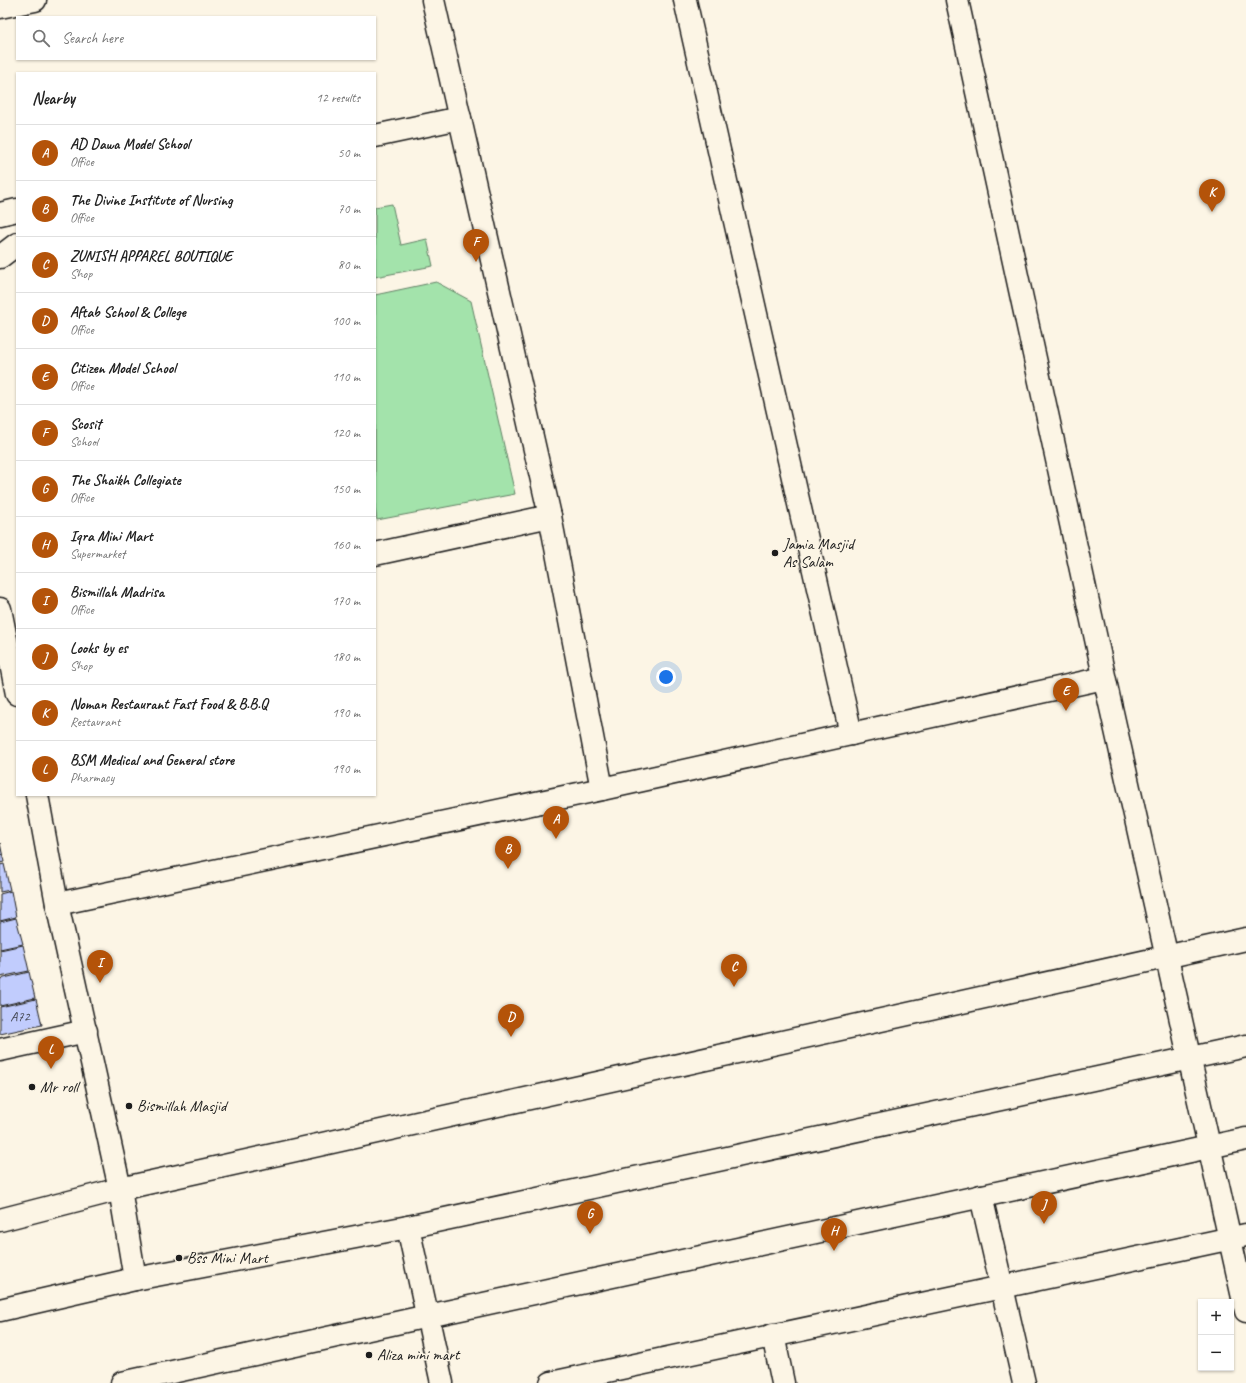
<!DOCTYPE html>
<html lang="en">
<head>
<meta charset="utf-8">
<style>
  :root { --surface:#fff; --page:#f2f2f2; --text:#222; --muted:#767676; --line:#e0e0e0; --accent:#b45309 }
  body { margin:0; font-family:Caveat,sans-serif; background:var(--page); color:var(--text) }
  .controls { position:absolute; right:12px; bottom:12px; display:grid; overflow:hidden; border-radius:0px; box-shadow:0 1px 3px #0004 }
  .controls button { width:36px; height:36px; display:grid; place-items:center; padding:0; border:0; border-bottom:1px solid var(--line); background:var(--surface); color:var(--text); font:20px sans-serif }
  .you { position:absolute; left:666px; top:677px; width:14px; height:14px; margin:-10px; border:3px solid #fff; border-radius:50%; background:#1a73e8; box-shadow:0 0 0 6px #1a73e833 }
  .badge { display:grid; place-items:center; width:26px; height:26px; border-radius:50%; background:var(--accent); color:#fff; font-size:13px; font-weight:700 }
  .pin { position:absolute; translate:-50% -33px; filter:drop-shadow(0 1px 2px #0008) }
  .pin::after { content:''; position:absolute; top:21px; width:14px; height:12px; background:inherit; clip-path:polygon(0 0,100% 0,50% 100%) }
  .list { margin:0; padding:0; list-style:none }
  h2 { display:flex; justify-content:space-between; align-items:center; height:52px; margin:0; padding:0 16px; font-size:17px }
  h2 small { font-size:13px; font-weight:400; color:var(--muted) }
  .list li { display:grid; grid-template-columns:26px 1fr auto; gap:12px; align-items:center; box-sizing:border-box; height:56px; padding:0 16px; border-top:1px solid var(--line) }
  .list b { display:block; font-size:15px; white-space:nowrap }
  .list p { margin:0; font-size:13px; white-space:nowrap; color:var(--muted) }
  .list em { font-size:13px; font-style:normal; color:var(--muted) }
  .icon { flex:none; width:22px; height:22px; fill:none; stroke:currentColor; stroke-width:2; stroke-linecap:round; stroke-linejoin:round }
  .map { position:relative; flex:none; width:1246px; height:1383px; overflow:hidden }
  .search { position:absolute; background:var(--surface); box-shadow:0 1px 3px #0004; left:16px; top:16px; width:360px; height:44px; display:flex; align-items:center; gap:10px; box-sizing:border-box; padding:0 14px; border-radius:0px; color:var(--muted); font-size:15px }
  .panel { position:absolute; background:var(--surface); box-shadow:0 1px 3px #0004; left:16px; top:72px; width:360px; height:724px; border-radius:0px }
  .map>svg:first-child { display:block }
</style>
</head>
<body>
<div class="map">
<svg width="1246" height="1383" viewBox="0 0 1246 1383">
  <rect width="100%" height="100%" fill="#fcf5e5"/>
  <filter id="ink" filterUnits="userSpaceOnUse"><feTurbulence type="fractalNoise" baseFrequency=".025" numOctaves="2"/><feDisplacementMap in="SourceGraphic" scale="8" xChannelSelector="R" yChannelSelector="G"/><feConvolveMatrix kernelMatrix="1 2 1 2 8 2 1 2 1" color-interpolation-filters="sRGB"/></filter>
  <g filter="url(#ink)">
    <g fill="#a3e3ab" stroke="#608064">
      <polygon points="392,204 401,245 427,239 433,266 375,277 375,207"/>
      <polygon points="436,282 471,301 515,494 377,520 375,508 375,295"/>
    </g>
    <g fill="#c1ccfd" stroke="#1c1c1c">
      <polygon points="0,843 4,862 0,863"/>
      <polygon points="4,864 10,890 0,892 0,865"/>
      <polygon points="11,891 16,917 0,921 0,894"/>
      <polygon points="16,918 23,944 0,949 0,922"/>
      <polygon points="23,945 29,971 0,977 0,950"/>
      <polygon points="29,972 35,998 0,1006 0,979"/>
      <polygon points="36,999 42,1025 0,1034 0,1007"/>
    </g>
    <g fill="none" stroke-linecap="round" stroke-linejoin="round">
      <defs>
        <g id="minor">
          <polyline points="433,0 550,516 602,789"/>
          <polyline points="685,0 851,734"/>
          <path d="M957,0C1052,437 1146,875 1246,1311"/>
          <polyline points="0,7 35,0"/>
          <polyline points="375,136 460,118"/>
          <polyline points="0,214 17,210"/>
          <polyline points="0,257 17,244"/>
          <polyline points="375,554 550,516"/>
          <polyline points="0,609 17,694"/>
          <polyline points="37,795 57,904 120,1189 135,1279"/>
          <polyline points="57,904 602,789 1104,678"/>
          <polyline points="0,1050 86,1031"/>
          <polyline points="981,1196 1024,1383"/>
          <polyline points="0,1220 120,1189 1246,939"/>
          <polyline points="408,1227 442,1383"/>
          <polyline points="0,1310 135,1279 408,1227 1246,1046"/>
          <polyline points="773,1335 783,1383"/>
          <polyline points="122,1383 428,1316 1246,1139"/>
          <polyline points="551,1383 1246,1235"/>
        </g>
      </defs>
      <use href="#minor" stroke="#1c1c1c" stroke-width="25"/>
      <use href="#minor" stroke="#fcf5e5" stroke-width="22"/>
    </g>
  </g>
  <g fill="#1c1c1c" stroke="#fcf5e5" stroke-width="1.5">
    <circle cx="775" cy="553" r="4"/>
    <circle cx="32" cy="1087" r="4"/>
    <circle cx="129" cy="1106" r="4"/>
    <circle cx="179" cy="1258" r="4"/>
    <circle cx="369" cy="1355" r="4"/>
  </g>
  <g text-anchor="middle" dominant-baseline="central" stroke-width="3" stroke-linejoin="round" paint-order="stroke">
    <g font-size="14" fill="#454854">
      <text x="20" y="1016">A72</text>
    </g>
    <g font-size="16" fill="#1c1c1c" stroke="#fcf5e5" text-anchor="start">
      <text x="783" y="544">Jamia Masjid<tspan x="783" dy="18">As Salam</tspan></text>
      <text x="40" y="1087">Mr roll</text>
      <text x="137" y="1106">Bismillah Masjid</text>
      <text x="187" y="1258">Bss Mini Mart</text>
      <text x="377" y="1355">Aliza mini mart</text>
    </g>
  </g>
</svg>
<div class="controls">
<button>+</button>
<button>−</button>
</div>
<div class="you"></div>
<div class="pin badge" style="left:556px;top:839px">A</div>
<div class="pin badge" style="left:508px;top:869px">B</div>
<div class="pin badge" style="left:734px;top:987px">C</div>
<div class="pin badge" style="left:511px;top:1037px">D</div>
<div class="pin badge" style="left:1066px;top:711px">E</div>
<div class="pin badge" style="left:476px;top:262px">F</div>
<div class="pin badge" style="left:590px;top:1234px">G</div>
<div class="pin badge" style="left:834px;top:1251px">H</div>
<div class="pin badge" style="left:100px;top:983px">I</div>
<div class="pin badge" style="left:1044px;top:1224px">J</div>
<div class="pin badge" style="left:1212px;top:212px">K</div>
<div class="pin badge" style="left:51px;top:1069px">L</div>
<div class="search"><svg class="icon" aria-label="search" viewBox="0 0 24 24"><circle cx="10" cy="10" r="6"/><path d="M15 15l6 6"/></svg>Search here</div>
<section class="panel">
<h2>Nearby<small>12 results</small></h2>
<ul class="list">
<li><span class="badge">A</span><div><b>AD Dawa Model School</b><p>Office</p></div><em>50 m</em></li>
<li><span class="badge">B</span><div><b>The Divine Institute of Nursing</b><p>Office</p></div><em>70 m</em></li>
<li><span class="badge">C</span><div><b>ZUNISH APPAREL BOUTIQUE</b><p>Shop</p></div><em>80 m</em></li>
<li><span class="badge">D</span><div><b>Aftab School &amp; College</b><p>Office</p></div><em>100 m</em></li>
<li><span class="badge">E</span><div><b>Citizen Model School</b><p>Office</p></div><em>110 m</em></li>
<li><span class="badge">F</span><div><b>Scosit</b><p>School</p></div><em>120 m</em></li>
<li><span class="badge">G</span><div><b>The Shaikh Collegiate</b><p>Office</p></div><em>150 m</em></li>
<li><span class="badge">H</span><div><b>Iqra Mini Mart</b><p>Supermarket</p></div><em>160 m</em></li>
<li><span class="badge">I</span><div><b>Bismillah Madrisa</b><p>Office</p></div><em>170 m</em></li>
<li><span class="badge">J</span><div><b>Looks by es</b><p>Shop</p></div><em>180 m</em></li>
<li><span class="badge">K</span><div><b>Noman Restaurant Fast Food &amp; B.B.Q</b><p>Restaurant</p></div><em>190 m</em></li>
<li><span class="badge">L</span><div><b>BSM Medical and General store</b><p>Pharmacy</p></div><em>190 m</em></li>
</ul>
</section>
</div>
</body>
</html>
